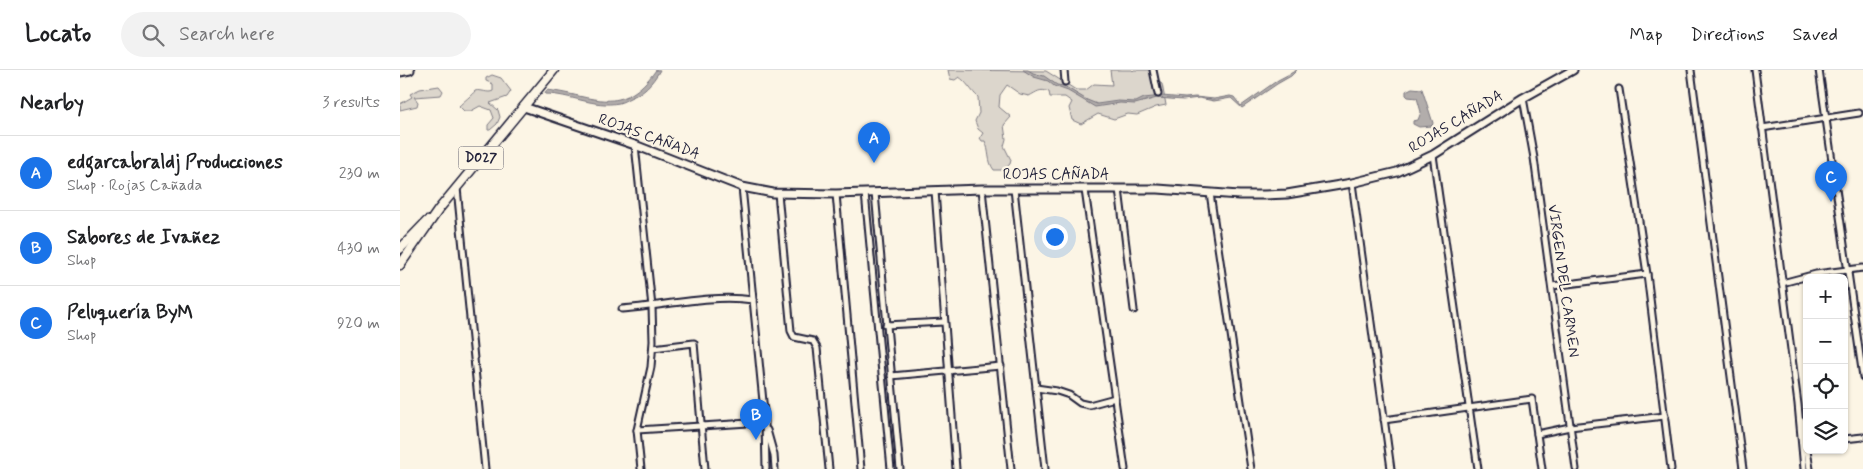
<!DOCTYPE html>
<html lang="en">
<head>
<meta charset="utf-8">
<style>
  :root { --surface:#fff; --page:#f2f2f2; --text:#202124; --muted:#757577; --line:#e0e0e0; --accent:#1a73e8 }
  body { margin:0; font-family:Mynerve,sans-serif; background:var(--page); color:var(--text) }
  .controls { position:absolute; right:15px; bottom:15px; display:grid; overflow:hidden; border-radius:8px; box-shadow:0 1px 4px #0004 }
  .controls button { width:45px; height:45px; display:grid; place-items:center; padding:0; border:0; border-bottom:1px solid var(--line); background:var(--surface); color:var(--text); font:25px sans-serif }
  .you { position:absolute; left:654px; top:166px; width:18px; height:18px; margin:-12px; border:4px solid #fff; border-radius:50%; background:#1a73e8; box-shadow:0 0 0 8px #1a73e833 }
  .badge { display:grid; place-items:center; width:32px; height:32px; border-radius:50%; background:var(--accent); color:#fff; font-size:16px; font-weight:700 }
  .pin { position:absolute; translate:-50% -41px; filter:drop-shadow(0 1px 2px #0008) }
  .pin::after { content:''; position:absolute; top:26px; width:18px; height:15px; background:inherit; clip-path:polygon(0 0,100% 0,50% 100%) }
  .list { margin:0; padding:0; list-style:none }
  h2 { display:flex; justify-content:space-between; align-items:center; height:65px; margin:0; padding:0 20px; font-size:21px }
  h2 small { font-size:16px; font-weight:400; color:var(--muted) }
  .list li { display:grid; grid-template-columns:32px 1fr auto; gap:15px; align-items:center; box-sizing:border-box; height:75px; padding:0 20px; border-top:1px solid var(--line) }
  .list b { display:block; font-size:19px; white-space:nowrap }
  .list p { margin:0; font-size:16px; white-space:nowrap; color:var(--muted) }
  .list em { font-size:16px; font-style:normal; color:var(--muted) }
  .icon { flex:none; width:28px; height:28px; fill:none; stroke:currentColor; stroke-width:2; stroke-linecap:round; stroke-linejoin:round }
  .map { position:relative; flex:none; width:1463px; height:399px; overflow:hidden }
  header { display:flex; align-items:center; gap:30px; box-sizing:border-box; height:70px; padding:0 25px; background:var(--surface); border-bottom:1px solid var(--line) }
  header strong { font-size:24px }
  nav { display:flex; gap:28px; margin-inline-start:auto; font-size:18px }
  .search { width:350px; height:45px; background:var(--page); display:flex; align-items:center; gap:12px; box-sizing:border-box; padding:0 18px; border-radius:28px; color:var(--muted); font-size:19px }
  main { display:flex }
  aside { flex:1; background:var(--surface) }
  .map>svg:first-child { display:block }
</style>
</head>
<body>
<header>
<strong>Locato</strong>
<div class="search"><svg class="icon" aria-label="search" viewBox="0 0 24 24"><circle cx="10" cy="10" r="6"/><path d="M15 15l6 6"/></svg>Search here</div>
<nav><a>Map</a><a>Directions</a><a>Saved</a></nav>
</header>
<main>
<aside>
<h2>Nearby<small>3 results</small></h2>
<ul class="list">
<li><span class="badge">A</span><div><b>edgarcabraldj Producciones</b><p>Shop · Rojas Cañada</p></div><em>230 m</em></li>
<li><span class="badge">B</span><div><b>Sabores de Ivañez</b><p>Shop</p></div><em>430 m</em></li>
<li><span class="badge">C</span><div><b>Peluquería ByM</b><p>Shop</p></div><em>920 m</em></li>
</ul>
</aside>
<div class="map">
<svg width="1463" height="399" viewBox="0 0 1463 399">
  <rect width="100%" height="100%" fill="#fcf5e5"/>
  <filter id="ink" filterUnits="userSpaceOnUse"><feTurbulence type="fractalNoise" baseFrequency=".02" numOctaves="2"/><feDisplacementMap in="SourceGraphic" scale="10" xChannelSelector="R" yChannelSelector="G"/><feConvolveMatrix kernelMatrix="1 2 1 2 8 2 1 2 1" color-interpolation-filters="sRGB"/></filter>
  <g filter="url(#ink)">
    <g fill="#dcd6cc" stroke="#7f7c84">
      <path d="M548,0L646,1L676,20H686L694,14L712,15L710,0H732L733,1L734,0H754L757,11L762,14L766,35L756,37L737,45L728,44L714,49L698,44L681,54L672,50L669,38L672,32L665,27H650L649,22C640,18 637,22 629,26L620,24L607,15L600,25L599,37L611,47L604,55L606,69L604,76L611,90L610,94L603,100H594C587,91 590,81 585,71H582L580,68L583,63L578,59L575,51L579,43L578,27C572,22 566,11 559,7L555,10L550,9Z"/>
      <path d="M92,5L101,8L111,21L107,27L90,33L98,40L100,47L97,54L90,60H88V55L94,48L91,40L80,36L71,41H64L59,36C63,32 73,24 75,21C81,19 88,24 93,21V14L86,11V8Z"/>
      <polygon points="39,16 43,21 41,25 14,27 18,32 17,36 0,40 0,34 12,27 10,24 20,19"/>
    </g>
    <g fill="#b2adab" stroke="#78757e">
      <path d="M256,0H260C252,14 244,22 230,28C226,30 223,32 219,33C194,38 170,24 145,24L147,20C195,26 221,48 256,0Z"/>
      <polygon points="623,0 628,0 633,3 644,6 657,15 664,16 687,30 697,34 718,31 736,32 744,28 762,26 785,28 795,27 814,29 830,26 834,27 841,36 878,10 897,0 891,6 877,14 842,38 831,28 814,31 799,28 783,30 757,28 735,34 720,33 695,37 668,21 654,16 648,11 634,7"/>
      <polygon points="1012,18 1022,19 1033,53 1032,56 1019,57 1013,54 1013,51 1018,50 1021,42 1017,28 1008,27 1006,25 1006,21"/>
    </g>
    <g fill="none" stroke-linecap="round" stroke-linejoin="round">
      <defs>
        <g id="street">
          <polyline points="664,0 665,12"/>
          <polyline points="753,0 758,24"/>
          <polyline points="1291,0 1343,399"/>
          <polyline points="1355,0 1398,334 1404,399"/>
          <polyline points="1419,0 1463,307"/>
          <polyline points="1219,19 1247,204 1271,399"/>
          <polyline points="1123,28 1134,88 1176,399"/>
          <polyline points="1362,58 1459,43"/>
          <polyline points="235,75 252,237 253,271 251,297 237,360 241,399"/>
          <polyline points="1033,85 1078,399"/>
          <polyline points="952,113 991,399"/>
          <polyline points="342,117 365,352 366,399"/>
          <polyline points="57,118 85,399"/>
          <polyline points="582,119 611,399"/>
          <polyline points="614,119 645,399"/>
          <polyline points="719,119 734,240"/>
          <polyline points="685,120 725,399"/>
          <polyline points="535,121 556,399"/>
          <polyline points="378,123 391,261 394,267 413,271 417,278 429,399"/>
          <polyline points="465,123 491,399"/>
          <polyline points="475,123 500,399"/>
          <polyline points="810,123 851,399"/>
          <polyline points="436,124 461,399"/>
          <polyline points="1382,213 1416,204 1463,198"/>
          <polyline points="1152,216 1247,204"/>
          <path d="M222,239C265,236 310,224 353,230"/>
          <polyline points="486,255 544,252"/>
          <polyline points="253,278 294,273 305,399"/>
          <polyline points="491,306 601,296"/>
          <polyline points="636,318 657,321 669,325 680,333 689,335 715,328"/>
          <polyline points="984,350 1132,329 1142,399"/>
          <polyline points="1402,351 1407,375"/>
          <polyline points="237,360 365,352"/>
          <polyline points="367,360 374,385 375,399"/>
          <polyline points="1137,364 1170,357 1265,346"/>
          <polyline points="1444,369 1463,367"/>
          <polyline points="1407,380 1410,399"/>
        </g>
        <g id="secondary">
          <polyline points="0,2 10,0"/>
          <polyline points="124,37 235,75 342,117 373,123 436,124 582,119 758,119 839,125 864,125 887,124 952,113 997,102 1033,85 1123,28 1173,0"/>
        </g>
        <g id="primary">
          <polyline points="0,179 27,151"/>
          <polyline points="0,195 39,139 154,0"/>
        </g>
      </defs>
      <use href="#street" stroke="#22223b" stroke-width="9"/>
      <use href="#secondary" stroke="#22223b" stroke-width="11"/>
      <use href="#primary" stroke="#22223b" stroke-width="11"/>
      <use href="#street" stroke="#fcf5e5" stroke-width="5"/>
      <use href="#secondary" stroke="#fcf5e5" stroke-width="7"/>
      <use href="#primary" stroke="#fcf5e5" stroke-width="8"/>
    </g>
  </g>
  <g text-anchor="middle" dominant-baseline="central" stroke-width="4.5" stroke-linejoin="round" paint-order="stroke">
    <rect fill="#fcf5e5" stroke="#63616e" stroke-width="1" x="58.5" y="76.5" width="45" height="23" rx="4"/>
    <g font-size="14" font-weight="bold" fill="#22223b">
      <text x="81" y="88">D027</text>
    </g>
    <g font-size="15" fill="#22223b" stroke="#fcf5e5">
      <text transform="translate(1056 52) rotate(-31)">ROJAS CAÑADA</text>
      <text transform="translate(249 67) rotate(20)">ROJAS CAÑADA</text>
      <text x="656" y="105">ROJAS CAÑADA</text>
      <text transform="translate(1163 211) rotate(82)">VIRGEN DEL CARMEN</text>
    </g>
  </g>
</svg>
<div class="controls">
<button>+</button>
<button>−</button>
<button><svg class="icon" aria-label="locate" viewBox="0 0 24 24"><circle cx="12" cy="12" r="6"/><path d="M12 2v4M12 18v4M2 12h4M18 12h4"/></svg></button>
<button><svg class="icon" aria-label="layers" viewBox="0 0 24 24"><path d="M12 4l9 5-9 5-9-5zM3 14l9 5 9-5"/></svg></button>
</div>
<div class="you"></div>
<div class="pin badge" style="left:474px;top:93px">A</div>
<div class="pin badge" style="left:356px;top:370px">B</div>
<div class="pin badge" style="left:1431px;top:132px">C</div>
</div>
</main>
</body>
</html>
